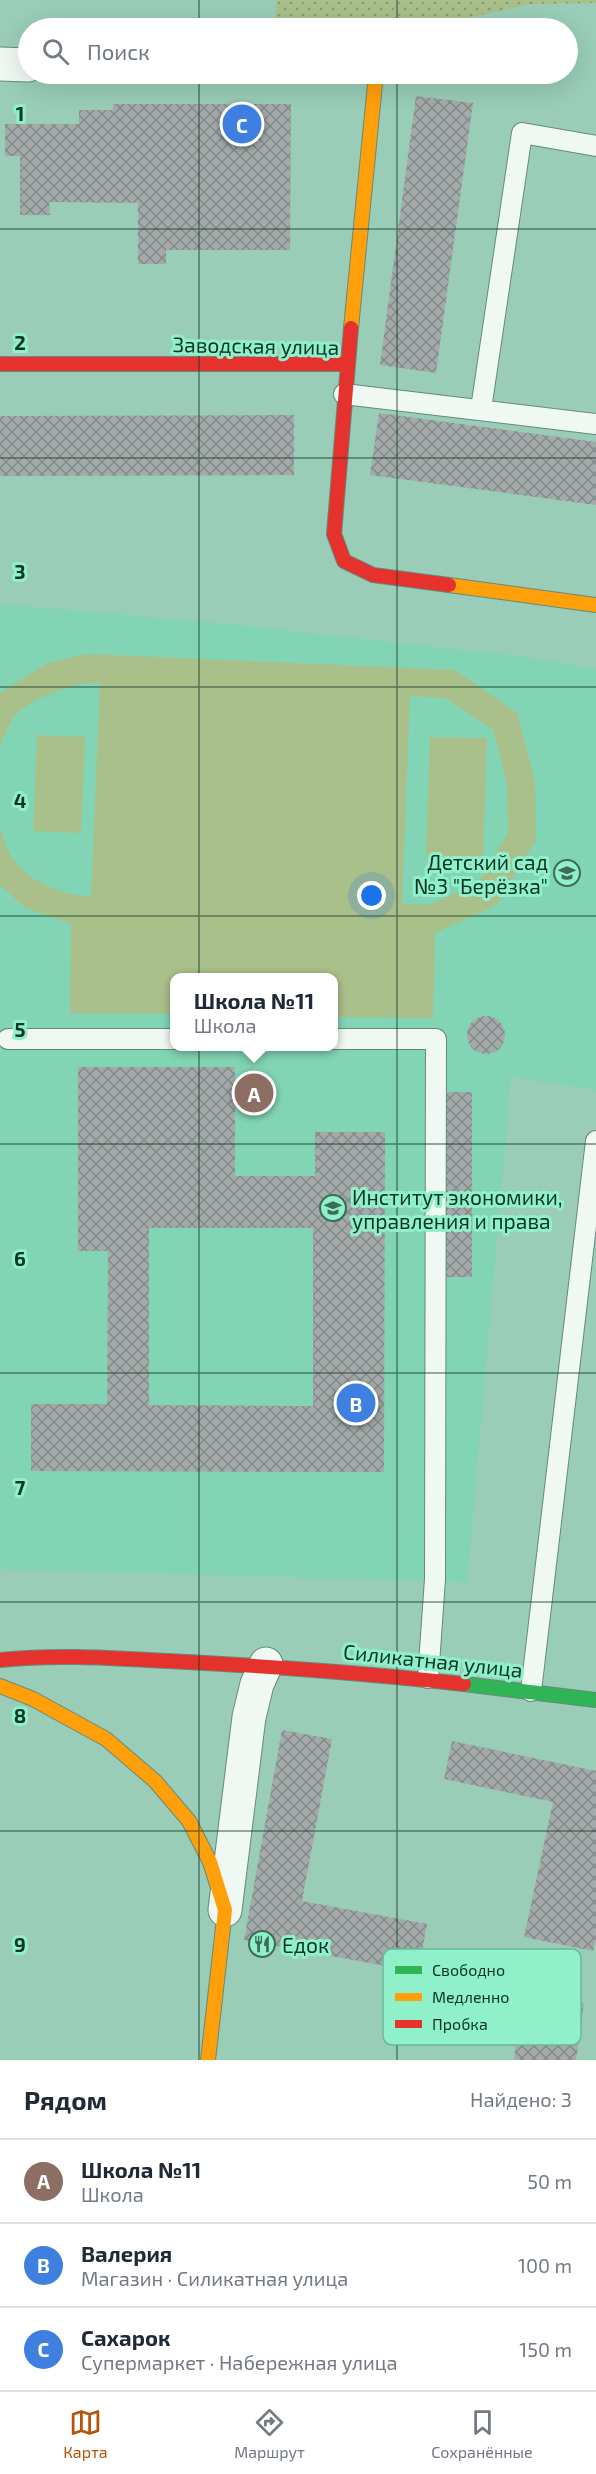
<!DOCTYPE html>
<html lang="ru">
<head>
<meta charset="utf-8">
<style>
  :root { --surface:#fff; --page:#f2f2f3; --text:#1f2937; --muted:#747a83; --line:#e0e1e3; --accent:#b45309 }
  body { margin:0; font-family:"Exo 2",sans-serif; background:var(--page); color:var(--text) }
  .you { position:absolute; left:372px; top:896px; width:21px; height:21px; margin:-15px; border:4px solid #fff; border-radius:50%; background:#1a73e8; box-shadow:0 0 0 9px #1a73e833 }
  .badge { display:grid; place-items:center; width:39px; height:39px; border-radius:50%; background:var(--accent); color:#fff; font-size:20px; font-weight:700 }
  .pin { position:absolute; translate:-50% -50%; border:3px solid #fff; box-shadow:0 2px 6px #0006 }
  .popup { position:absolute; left:170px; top:973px; width:168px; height:78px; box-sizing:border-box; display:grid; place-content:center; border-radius:12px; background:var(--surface); filter:drop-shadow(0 2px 4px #0005); font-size:20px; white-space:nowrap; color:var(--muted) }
  .popup b { font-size:22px; color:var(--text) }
  .popup::after { content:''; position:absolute; left:50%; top:100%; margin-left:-12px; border:12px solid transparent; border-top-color:var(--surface) }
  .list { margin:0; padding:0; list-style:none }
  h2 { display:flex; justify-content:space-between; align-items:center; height:78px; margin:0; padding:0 24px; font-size:26px }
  h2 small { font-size:20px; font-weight:400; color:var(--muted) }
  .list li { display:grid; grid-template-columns:39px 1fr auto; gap:18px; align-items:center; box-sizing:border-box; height:84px; padding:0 24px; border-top:2px solid var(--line) }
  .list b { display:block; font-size:22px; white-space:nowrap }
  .list p { margin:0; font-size:20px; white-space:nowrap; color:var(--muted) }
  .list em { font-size:20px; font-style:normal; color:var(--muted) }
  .icon { flex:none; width:33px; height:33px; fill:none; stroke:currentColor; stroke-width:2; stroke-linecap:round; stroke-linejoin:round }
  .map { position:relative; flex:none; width:596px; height:2060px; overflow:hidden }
  .search { position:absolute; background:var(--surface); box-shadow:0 6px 24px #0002; left:18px; right:18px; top:18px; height:66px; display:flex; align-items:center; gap:15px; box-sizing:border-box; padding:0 21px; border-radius:33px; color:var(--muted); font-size:22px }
  .sheet { height:330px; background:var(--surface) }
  nav { display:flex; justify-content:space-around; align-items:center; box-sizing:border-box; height:84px; border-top:2px solid var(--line); background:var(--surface); font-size:16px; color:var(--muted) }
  nav a { display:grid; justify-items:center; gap:3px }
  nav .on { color:var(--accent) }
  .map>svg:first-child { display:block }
</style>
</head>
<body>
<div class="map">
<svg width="596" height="2060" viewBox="0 0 596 2060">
  <defs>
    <pattern id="grass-dots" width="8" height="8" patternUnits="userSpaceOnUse" patternTransform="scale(1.5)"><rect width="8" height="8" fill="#aac08a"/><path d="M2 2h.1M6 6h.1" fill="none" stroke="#899d71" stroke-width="1.8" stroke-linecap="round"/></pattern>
    <pattern id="building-cross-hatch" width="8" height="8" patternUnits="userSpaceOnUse" patternTransform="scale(1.5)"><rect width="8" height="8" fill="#a3aaa9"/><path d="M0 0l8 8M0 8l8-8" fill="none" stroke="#838b8a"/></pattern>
  </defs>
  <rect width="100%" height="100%" fill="#99cdb8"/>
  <path fill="#81d4b4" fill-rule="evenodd" d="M0,604L227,624L519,656L596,669V1090L511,1077L467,1582L0,1569ZM174,978H334V1046H174Z"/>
  <polygon fill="url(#grass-dots)" points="276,0 596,0 596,3 532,4 421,28 275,28"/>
  <g fill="#aac08a" fill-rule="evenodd">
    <path d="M87,654L455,670L517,713L535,780L536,840L497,905L435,933L433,1018L334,1017V978H174V1014L70,1013L71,924L24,907L0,885V827C3,836 5,846 10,854C23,880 64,897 91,896L100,683C77,681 24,700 12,720C7,728 4,737 0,745V693L45,664ZM410,696L445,698L493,730L507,784L508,833L478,883L429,905L402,904Z"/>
    <polygon points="37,735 85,737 81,833 33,831"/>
    <polygon points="430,737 487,738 483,858 426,856"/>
  </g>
  <g fill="url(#building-cross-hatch)" fill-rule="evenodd">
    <polygon points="416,96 473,103 436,373 380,365"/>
    <polygon points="113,104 291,104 290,250 166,250 166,264 138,264 138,203 49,202 50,215 20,215 20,156 5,156 5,124 79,124 79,110 113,110"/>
    <polygon points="379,413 596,442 596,505 370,475"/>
    <polygon points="294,415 294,475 0,476 0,416"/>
    <circle cx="486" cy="1035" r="19"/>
    <path d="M78,1067H235V1176H315V1132H385L384,1472L31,1471V1404H107L108,1251H78ZM149,1228H313V1406L149,1405Z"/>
    <rect x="443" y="1092" width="29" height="185"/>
    <polygon points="282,1730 332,1739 302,1901 427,1924 418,1972 244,1940"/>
    <polygon points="452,1741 596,1771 596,1938 593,1951 524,1937 553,1802 444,1779"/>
    <polygon points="494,1990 584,2003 576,2060 514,2060 517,2036 488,2032"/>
  </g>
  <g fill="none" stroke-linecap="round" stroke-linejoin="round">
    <defs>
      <g id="lane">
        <polyline points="344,394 596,424"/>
        <polyline points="481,409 522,133 596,146"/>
        <polyline points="8,1039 174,1039"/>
        <polyline points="334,1039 436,1039 435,1579 428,1678"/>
        <polyline points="531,1691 596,1141"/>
      </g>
      <g id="street">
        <polyline points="0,64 28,65"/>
        <polyline points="225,1910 249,1717 257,1684 266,1664"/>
      </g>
      <polyline id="fast" points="464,1684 596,1700"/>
      <g id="slow">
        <polyline points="351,328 376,74 359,74"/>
        <polyline points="449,585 596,605"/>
        <polyline points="0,1686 33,1699 106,1739 155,1781 189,1821 210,1862 225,1910 208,2060"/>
      </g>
      <g id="jam">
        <polyline points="351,328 334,534 344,561 373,575 449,585"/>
        <polyline points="0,364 347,364"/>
        <path d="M0,1660C56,1654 112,1658 168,1661C267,1666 365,1673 464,1684"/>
      </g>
    </defs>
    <use href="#lane" stroke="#648a7c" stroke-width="22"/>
    <use href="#street" stroke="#648a7c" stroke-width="35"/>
    <use href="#fast" stroke="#648a7c" stroke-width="16"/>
    <use href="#slow" stroke="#648a7c" stroke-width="16"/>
    <use href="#jam" stroke="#648a7c" stroke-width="16"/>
    <use href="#lane" stroke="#f0f8f4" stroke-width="20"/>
    <use href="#street" stroke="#f0f8f4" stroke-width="33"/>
    <use href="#fast" stroke="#30b455" stroke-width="14"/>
    <use href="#slow" stroke="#ff9f0a" stroke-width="14"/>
    <use href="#jam" stroke="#e5322d" stroke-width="14"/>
  </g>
  <path fill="none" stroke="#0c3628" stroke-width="1.5" stroke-opacity="0.55" d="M199,0V28M397,0V28M199,74V2060M397,74V2060M0,229H596M0,458H596M0,687H596M0,916H596M0,1144H596M0,1373H596M0,1602H596M0,1831H596"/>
  <defs>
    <symbol id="school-ring" viewBox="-11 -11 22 22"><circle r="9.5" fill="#90f0ca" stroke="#3d6b5a" stroke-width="1.5"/><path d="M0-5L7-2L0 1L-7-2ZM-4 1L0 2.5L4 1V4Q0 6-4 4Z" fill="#3d6b5a"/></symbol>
    <symbol id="university-ring" viewBox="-11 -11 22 22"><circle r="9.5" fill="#90f0ca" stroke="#3d6b5a" stroke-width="1.5"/><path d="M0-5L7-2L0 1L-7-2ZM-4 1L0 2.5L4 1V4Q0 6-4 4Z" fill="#3d6b5a"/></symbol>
    <symbol id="restaurant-ring" viewBox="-11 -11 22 22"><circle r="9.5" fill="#90f0ca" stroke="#3d6b5a" stroke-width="1.5"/><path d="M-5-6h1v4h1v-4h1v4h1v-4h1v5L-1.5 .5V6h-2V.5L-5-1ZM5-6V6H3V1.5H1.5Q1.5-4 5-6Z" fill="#3d6b5a"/></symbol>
  </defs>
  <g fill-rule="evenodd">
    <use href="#school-ring" x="552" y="858" width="30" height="30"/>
    <use href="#university-ring" x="318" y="1193" width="30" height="30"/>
    <use href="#restaurant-ring" x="247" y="1929" width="30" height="30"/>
  </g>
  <g text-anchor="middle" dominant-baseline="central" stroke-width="6" stroke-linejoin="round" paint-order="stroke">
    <g font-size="21" fill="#0c3628" stroke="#90f0ca">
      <text transform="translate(256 345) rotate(1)">Заводская улица</text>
      <text transform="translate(433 1660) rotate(6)">Силикатная улица</text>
    </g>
    <g font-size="21" fill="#0c3628" stroke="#90f0ca" text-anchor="start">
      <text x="548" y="861" text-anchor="end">Детский сад<tspan x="548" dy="24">№3 "Берёзка"</tspan></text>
      <text x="352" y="1196">Институт экономики,<tspan x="352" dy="24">управления и права</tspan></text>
      <text x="282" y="1944">Едок</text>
    </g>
  </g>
  <rect x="383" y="1949" width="198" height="96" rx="9" fill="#90f0ca" stroke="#68b899" stroke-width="1.5"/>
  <rect x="395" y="1966" width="27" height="8" fill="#30b455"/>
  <rect x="395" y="1993" width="27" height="8" fill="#ff9f0a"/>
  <rect x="395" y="2020" width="27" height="8" fill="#e5322d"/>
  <g font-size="16" fill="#0c3628">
    <text x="432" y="1976">Свободно</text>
    <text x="432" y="2003">Медленно</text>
    <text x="432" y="2030">Пробка</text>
  </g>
  <g font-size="20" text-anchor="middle" font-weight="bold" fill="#0c3628" stroke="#90f0ca" stroke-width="6" stroke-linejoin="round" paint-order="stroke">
    <text x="20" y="121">1</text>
    <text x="20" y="350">2</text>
    <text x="20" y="579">3</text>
    <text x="20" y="808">4</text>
    <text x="20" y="1037">5</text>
    <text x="20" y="1266">6</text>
    <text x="20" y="1495">7</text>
    <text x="20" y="1723">8</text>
    <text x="20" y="1952">9</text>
  </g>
</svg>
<div class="you"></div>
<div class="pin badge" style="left:254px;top:1093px;background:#8d6e63">A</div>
<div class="popup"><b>Школа №11</b>Школа</div>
<div class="pin badge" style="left:356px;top:1403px;background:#3f7fe0">B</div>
<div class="pin badge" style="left:242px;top:124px;background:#3f7fe0">C</div>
<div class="search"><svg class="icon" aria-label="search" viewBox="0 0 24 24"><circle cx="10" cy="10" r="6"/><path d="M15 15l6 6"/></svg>Поиск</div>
</div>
<section class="sheet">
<h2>Рядом<small>Найдено: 3</small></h2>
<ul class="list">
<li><span class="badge" style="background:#8d6e63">A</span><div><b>Школа №11</b><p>Школа</p></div><em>50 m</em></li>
<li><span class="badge" style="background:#3f7fe0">B</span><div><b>Валерия</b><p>Магазин · Силикатная улица</p></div><em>100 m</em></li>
<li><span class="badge" style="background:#3f7fe0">C</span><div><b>Сахарок</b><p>Супермаркет · Набережная улица</p></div><em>150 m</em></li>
</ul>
</section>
<nav>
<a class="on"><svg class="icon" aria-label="map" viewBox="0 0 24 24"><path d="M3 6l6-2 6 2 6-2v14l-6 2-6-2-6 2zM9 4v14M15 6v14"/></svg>Карта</a>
<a><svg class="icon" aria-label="directions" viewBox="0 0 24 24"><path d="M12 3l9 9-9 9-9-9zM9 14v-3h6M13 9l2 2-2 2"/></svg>Маршрут</a>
<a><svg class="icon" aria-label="saved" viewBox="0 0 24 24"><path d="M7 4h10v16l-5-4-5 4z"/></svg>Сохранённые</a>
</nav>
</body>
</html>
